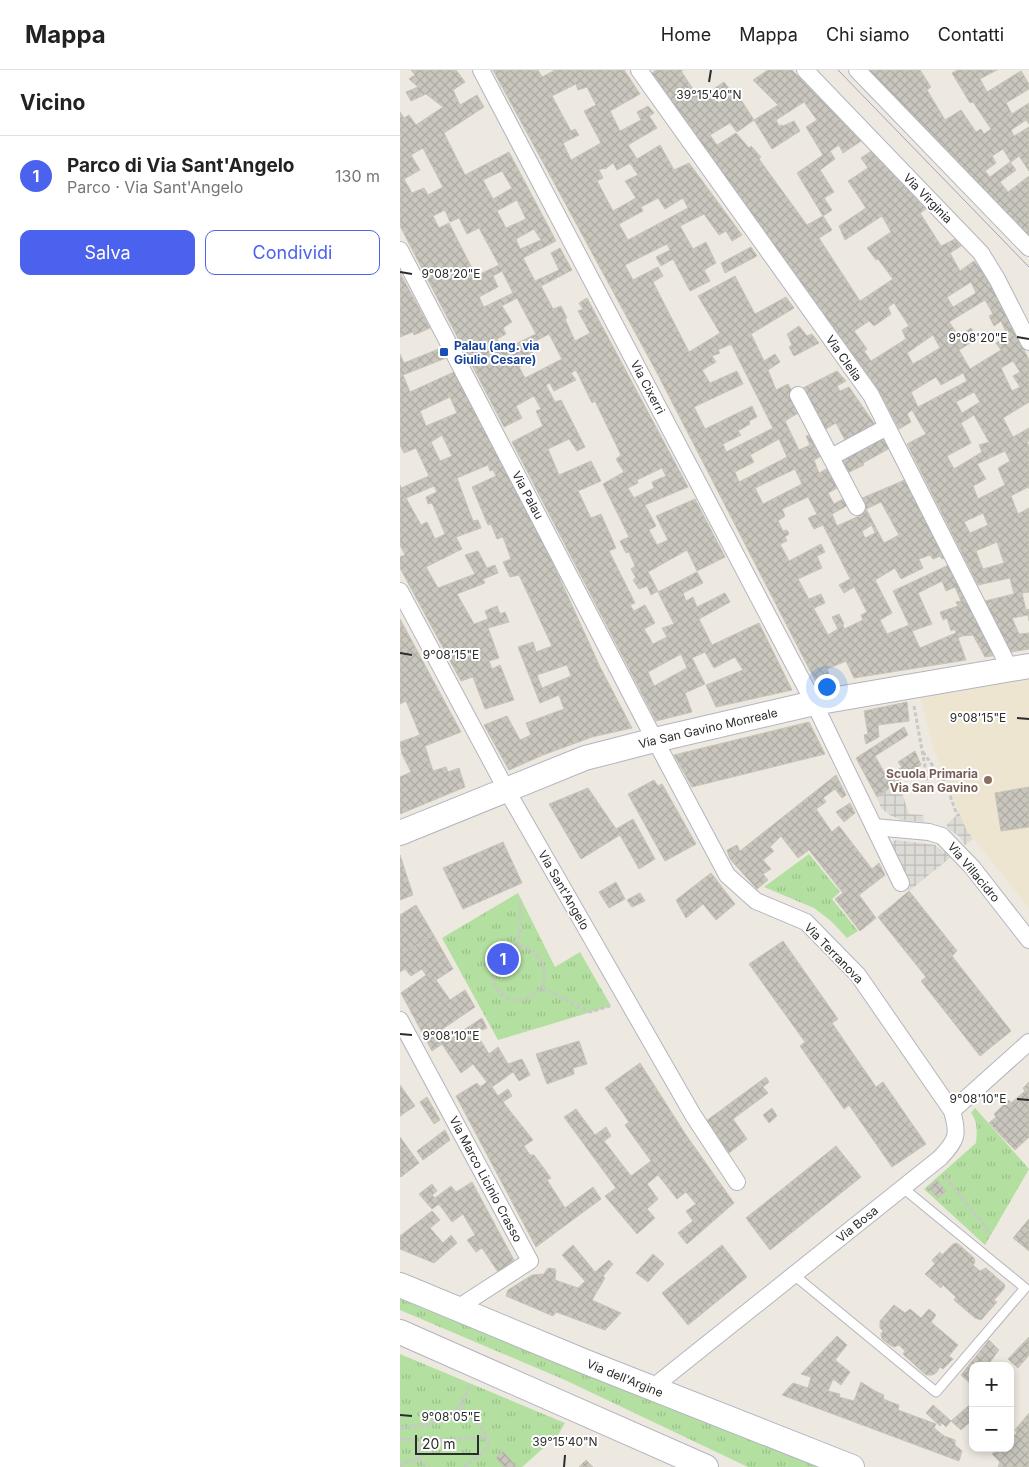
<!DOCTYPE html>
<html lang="it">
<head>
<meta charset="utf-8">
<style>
  :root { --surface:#fff; --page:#f6f6f6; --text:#222; --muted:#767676; --line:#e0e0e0; --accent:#4b62ee }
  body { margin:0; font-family:Inter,sans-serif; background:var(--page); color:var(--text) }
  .controls { position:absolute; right:15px; bottom:15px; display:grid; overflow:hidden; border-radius:10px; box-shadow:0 2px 8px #0003 }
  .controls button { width:45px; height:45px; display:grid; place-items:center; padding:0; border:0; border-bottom:1px solid var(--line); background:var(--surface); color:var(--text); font:25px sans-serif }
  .scale { position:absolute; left:15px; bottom:12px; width:64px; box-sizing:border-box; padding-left:5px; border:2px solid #2c2c2c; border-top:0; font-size:14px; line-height:18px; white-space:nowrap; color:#2c2c2c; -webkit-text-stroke:4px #fff; paint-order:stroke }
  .you { position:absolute; left:426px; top:616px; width:18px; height:18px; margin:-12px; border:4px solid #fff; border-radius:50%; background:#1a73e8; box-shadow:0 0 0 8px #1a73e833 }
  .badge { display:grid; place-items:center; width:32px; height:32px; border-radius:50%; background:var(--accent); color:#fff; font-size:16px; font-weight:700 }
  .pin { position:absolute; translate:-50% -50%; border:2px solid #fff; box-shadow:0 1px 5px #0006 }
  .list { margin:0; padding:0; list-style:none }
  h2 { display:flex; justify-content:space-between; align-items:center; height:65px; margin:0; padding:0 20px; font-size:21px }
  h2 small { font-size:16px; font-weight:400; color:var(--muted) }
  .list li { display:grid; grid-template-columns:32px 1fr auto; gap:15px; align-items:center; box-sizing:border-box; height:80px; padding:0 20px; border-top:1px solid var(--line) }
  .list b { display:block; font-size:19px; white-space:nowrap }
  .list p { margin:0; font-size:16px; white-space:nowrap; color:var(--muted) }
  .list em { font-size:16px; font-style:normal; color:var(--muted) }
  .actions { display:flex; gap:10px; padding:15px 20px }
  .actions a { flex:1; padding:11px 0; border:1px solid var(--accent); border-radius:10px; text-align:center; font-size:18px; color:var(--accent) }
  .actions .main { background:var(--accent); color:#fff }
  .map { position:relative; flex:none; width:629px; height:1397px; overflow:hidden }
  header { display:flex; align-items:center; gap:30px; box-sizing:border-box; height:70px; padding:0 25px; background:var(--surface); border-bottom:1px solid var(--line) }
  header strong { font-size:24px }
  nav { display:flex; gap:28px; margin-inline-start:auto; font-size:18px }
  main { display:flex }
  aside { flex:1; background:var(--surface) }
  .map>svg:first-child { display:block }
</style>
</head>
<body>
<header>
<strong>Mappa</strong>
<nav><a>Home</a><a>Mappa</a><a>Chi siamo</a><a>Contatti</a></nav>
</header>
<main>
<aside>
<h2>Vicino<small></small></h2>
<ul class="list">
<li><span class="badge">1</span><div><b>Parco di Via Sant'Angelo</b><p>Parco · Via Sant'Angelo</p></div><em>130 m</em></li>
</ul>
<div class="actions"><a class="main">Salva</a><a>Condividi</a></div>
</aside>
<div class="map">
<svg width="629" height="1397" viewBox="0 0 629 1397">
  <defs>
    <pattern id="park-tufts" width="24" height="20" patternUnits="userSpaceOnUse" patternTransform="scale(1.25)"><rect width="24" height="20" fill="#b3dfa0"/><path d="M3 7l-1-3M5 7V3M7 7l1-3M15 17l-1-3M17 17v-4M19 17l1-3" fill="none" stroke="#9ac08a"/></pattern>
    <pattern id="plaza-grid" width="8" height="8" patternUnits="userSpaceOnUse" patternTransform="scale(1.25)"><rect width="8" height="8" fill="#dddbd6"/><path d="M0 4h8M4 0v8" fill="none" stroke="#bebcb8"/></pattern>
    <pattern id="building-cross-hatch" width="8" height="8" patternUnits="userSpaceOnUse" patternTransform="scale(1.25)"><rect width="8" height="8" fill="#c9c6be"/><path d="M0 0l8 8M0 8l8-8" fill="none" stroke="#adaaa3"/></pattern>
  </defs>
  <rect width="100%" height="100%" fill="#ede8e0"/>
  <polygon fill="#ede5d0" points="629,596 629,838 566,759 534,680 517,615"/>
  <g fill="url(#park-tufts)">
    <polygon points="409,784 440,822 432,829 458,861 447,868 431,851 414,838 364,817"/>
    <polygon points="118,823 155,897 180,882 211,936 98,970 42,868"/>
    <path d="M575,1038L629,1099L585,1175L524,1119L576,1073C577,1063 578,1051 571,1043Z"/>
    <polygon points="0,1229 418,1397 348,1397 165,1310 0,1240"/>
    <polygon points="0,1284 165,1353 158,1365 122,1397 0,1397"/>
  </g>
  <g fill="url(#plaza-grid)">
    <polygon points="498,711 509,744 523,745 524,752 501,750 490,745 481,738 477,727"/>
    <polygon points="558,740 566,759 573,769 565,775 560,767 546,757 548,753 557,745"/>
    <polygon points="496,770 535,775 551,787 509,821 488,777 492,772"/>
  </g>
  <g fill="url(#building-cross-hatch)" stroke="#c8c4b9" fill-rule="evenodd">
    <path d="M11,0H56L65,12L53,20L60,35L77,25L84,37L44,63L65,105L109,82L156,171L123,188L135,211L159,200L151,183L160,178L172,200L141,216L153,239L161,236L167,248L165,249L175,271L190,263L178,241L183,239L179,233L187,228L288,417L245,435L256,456L249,460L257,475L268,470L256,446L295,429L325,487L297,501L287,480L248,502L258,521L251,525L247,516L239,519L233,510L236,508L231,499L235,496L229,482L226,483L220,471L229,467L203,414L224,402L216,389L221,385L195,331L192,333L176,300L171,303L176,310L154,321L150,313L146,315L155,332L161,330L185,377L177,381L169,369L148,379L159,405L191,391L201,411L178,421L191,448L201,444L216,478L209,481L235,533L230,535L234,541L245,535L255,553L244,559L253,574L267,567L262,558L274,554L258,522L297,502L303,513L283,523L286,531L293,527L297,537L325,523L330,532L299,549L312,575L359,553L392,620L316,637L306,615L343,600L335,587L314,598L305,582L292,588L305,614L285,623L292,642L256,651L112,372L143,356L136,341L141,339L134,326L116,336L122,348L104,357L0,156V42L4,48L9,45L16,55L43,37L26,24L11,31L6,22L18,17L9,9L15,5ZM23,78L43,117L28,125L24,118L12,123L4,109L20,100L11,85ZM102,101L112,118L93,129L83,110ZM117,130L126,149L106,158L97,141ZM45,140L50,152L59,148L67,164L79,158L99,195L76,206L49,153L39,158L33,146ZM134,159L141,170L120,179L116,169ZM102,201L113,223L84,237L79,227L98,217L93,206ZM117,228L136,264L103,280L97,269L106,264L103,258L112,252L102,236ZM149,264L162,289L125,308L119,297L136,289L128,275ZM262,398L266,406L252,412L254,418L234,428L228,418L238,413L237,410ZM281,584L287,598L254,616L248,602Z"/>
    <path d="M93,0H138L142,7L155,0H224L240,24L210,41L220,61L241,50L237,42L248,36L254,43L249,46L257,58L228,75L237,89L260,75L274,100L289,93L342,165L332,171L326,161L319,165L304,144L280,156L293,179L306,172L316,193L304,200L310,211L290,221L273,189L261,196L256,187L270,180L267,174L225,195L233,210L258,197L263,206L253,212L289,282L320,263L298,226L335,206L355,244L386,227L394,238L351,264L364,291L375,284L380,292L368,300L376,320L388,314L403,340L385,351L399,380L410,375L406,366L414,363L425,384L414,390L419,403L432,396L442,415L428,423L434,434L448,426L452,433L432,444L437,456L459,446L457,444L466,439L484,473L499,465L481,432L466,439L460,429L507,409L549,486L542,489L540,486L533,489L530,485L519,489L523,498L501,509L495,498L475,510L492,543L480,550L487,564L509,555L493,521L553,493L597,585L585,587L573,565L562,566L558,568L566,590L454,608L446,591L427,599L432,611L417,614L256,301ZM176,14L178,20L187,17L196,35L184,41L201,73L171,90L163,73L179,65L175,59L171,61L152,26ZM213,93L217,100L230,93L238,105L225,111L236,128L213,141L197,111L203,108L199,100L204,98L205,99ZM258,128L265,139L283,128L288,138L228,170L219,154L243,141L241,137ZM331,274L373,358L326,382L323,374L341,365L338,361L350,354L349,351L357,347L352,336L305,359L294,337L343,314L337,301L310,313L302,300L316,292L312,286L320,283L318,280ZM379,369L387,387L339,412L335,402L354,392L350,385ZM395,399L402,414L363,434L355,418ZM408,427L417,444L408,448L414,459L423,455L467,542L461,545L463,550L444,559L443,555L444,554L439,544L432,547L438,559L428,565L398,509L422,498L417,486L425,482L421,474L389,491L380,474L387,471L385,467L389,464L387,460L383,461L378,451L385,446L382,439ZM472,455L475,463L465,468L462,461ZM542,511L546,521L555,517L561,531L556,532L558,536L540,542L543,550L547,548L551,561L555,559L556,563L520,578L512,561L532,554L518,523Z"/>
    <path d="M256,0H283L281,1L297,25L300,22L305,29L313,23L319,33L323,30L315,18L324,12L333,24L336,22L354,50L337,62L330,53L310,65L317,75L336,63L349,78L351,76L361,87L359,89L407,155L423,146L432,160L419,168L460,231L493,209L478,189L476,190L467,178L491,162L482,146L445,170L439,156L466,138L448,111L468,98L461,88L471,81L526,139L520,143L541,176L555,169L561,176L550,183L560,201L574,191L592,214L629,290V332L603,348L613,367L629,358V371L627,372L629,376V419L628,417L611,426L618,444L629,438V522L622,523L626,540L629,539V551L628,545L612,548L619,564L629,563V579L611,582L585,531L614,524L610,508L578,515L507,374L526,364L512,340L507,344L511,352L499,359L478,319L327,110L252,3ZM571,212L576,223L553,237L547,227ZM585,230L593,244L589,246L594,256L601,251L608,266L596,273L601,280L570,299L559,280L578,268L571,258L559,266L549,252ZM494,233L509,256L502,260L506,269L471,291L464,281L467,279L454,261L469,251L474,256L491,244L488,237ZM533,265L540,278L513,294L507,283ZM613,291L620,302L613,306L620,317L612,321L601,298ZM563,303L567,311L518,337L511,322L536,307L541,315ZM574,322L580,332L562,343L556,332ZM574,345L589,372L579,375L582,382L554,399L547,386L571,373L561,353ZM605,381L610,391L598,398L605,415L578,429L573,416L586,409L577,394ZM583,443L588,455L570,463L564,452ZM597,472L604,493L583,499L576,481Z"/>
    <polygon points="368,0 392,0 461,71 443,83 439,75 430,81 435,89 420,100 434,122 424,128 432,140 423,146 397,103 423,85 406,57 417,50 404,32 376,50 379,56 381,55 383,56 394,51 400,61 372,79 354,50 378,35 353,10"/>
    <polygon points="468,0 520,0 531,17 527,20 545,50 561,40 576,62 581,59 584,64 591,59 573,32 570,33 552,3 558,0 597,0 580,9 587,22 621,1 629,14 629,19 606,33 612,44 629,33 629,54 626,50 611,60 614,66 629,57 629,101 619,86 611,92 603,79 592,86 596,93 585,101 590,107 610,92 616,100 600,112 608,122 629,106 629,170"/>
    <polygon points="351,177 357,186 325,203 321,193"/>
    <polygon points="0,203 30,258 14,265 13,262 0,267"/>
    <polygon points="399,256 407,266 412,264 419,273 394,286 389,277 392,275 387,264"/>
    <path d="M41,278L46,288L3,305L10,322L54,302L145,476L200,597L232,658L192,667L143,685L109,700L84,655L107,646L120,670L131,665L126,653L164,639L159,625L140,633L118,577L133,572L136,582L152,576L119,505L110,507L103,492L111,489L103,467L97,469L91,454L88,455L72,417L96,406L93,400L90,401L88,395L57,408L73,451L78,450L81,458L56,467L62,479L26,497L38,518L75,504L65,485L78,481L87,498L95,495L98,503L83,509L85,513L57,524L74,554L88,549L85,541L97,536L100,544L105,542L109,552L88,558L99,588L89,591L92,599L100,595L114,630L85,639L73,607L61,611L0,498V487L5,485L0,475V415L1,418L29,406L16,378L4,383L0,375V284L4,293ZM50,327L57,343L26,356L20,341ZM42,365L52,386L40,391L31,372ZM34,416L37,422L26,427L28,434L32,433L45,464L35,469L27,452L21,455L6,428ZM167,595L171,606L142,618L137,605Z"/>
    <polygon points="437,301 446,311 437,316 440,321 449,317 476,356 446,372 436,353 424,360 403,318"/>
    <polygon points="483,367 490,378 463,393 464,395 447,403 440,390"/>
    <polygon points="450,509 454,517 444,523 439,515"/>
    <polygon points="421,524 425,533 414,538 409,529"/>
    <polygon points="0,549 61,662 25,676 33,701 46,697 48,702 59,698 65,717 0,744 0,707 11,702 2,684 0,672 20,665 6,631 0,634"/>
    <polygon points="507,632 509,651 478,655 479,667 466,674 464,665 468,664 464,641"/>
    <polygon points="409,652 425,684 292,717 274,685"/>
    <polygon points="504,657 508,665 475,686 487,707 502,697 498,692 515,681 521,695 477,727 456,688"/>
    <polygon points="436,705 446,725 442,728 435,719 423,728 426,732 416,739 432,762 439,756 472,799 479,793 485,805 459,825 476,848 460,861 435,829 443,823 409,780 398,788 381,766 370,777 374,781 363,790 371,799 363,804 368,810 357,819 330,789 327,780 337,775 340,781"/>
    <polygon points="254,710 258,716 262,714 296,774 265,791 228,724"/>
    <polygon points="629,717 629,757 601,761 595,723"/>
    <polygon points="188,718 216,759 233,749 255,789 239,799 220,765 181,789 149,734"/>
    <polygon points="450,733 455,743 444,752 436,742"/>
    <polygon points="103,772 122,813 63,839 43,798"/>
    <polygon points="0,785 13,825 0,830"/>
    <polygon points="311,803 335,834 316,850 303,834 286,848 276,830"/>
    <polygon points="216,812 225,829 209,838 199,822"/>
    <polygon points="509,821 557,881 552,886 611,961 580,986 521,911 526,907 478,847"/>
    <polygon points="240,823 245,831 232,837 227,830"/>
    <polygon points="16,835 33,864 0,886 0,845"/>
    <polygon points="33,864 53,899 36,910 50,930 65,920 75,937 41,960 47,971 82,948 87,958 82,960 79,957 74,960 89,984 98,977 108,994 122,989 130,1005 119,1011 113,1002 92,1017 98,1026 108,1019 112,1026 103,1032 133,1070 124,1076 130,1085 134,1085 151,1108 147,1110 165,1138 193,1117 201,1129 136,1177 56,1026 77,1013 80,1017 87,1012 73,994 61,1003 42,974 32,981 1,923 26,905 22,899 11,906 5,899 0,902 0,886"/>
    <polygon points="383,871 438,949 432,953 476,1017 483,1012 526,1074 492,1097 449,1035 444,1039 400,976 405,972 349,894"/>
    <polygon points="179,971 187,994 173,998 174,1004 147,1014 136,984"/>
    <polygon points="240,993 286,1065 334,1133 287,1174 278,1163 293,1151 286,1141 296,1134 286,1122 277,1129 258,1105 247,1114 258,1129 247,1139 255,1148 237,1164 205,1126 216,1118 164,1047 176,1039 195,1065 206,1057 211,1066 204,1071 231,1106 251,1091 225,1055 229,1052 205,1018"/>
    <polygon points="366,1007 369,1012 363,1017 368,1023 333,1049 347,1069 329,1083 306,1051"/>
    <polygon points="629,1012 629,1067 615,1080 589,1053 596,1047 594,1044 609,1030 611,1033 625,1021 623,1018"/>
    <polygon points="0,1015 15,1036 0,1046"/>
    <polygon points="27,1027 40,1050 34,1054 20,1032"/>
    <polygon points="372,1038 377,1046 369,1053 363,1045"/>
    <polygon points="45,1060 50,1070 23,1090 17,1081"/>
    <polygon points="0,1067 19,1093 1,1107 0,1106"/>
    <polygon points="436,1076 461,1107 370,1180 346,1148"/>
    <polygon points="537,1110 546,1121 538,1128 528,1118"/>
    <polygon points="72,1112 114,1190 98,1202 82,1178 76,1182 67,1170 75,1165 63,1144 52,1152 39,1134 32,1139 19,1124 32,1114 37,1121 32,1125 35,1128 51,1116 56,1122"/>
    <polygon points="32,1141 40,1150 30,1158 43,1173 51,1165 57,1173 34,1193 0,1179 0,1166"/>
    <polygon points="629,1149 629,1181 613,1168"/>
    <polygon points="557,1173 574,1188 575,1192 573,1195 580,1201 586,1198 605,1215 604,1219 594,1230 597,1232 581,1250 575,1248 554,1230 556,1227 543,1215 541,1218 525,1204 535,1194 532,1190 540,1182 542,1185 553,1174"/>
    <polygon points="173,1175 195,1202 209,1190 213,1194 203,1206 205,1208 192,1230 221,1243 205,1260 156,1242 153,1246 106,1226 108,1220 132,1205 144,1204 147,1199 149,1198 155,1199 156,1201 155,1210 178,1218 185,1211 162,1185"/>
    <polygon points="322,1175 347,1207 288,1255 262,1223"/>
    <polygon points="253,1184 264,1194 248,1212 236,1203"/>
    <polygon points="494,1235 505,1243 510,1239 521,1248 529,1239 536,1245 531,1252 558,1275 549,1286 553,1289 543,1299 540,1297 536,1303 532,1305 526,1305 503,1284 505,1281 499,1275 494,1277 490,1275 482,1269 481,1264 483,1261 480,1258 480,1251"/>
    <polygon points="437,1266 447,1275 435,1290 450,1302 441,1315 433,1309 428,1321 440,1324 439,1327 454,1331 461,1312 475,1321 484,1325 483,1329 499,1335 498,1340 536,1354 534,1358 544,1366 555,1370 555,1375 562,1381 559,1391 382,1325 393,1313 408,1318 411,1307 401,1304"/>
    <polygon points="629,1267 629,1285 618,1298 608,1289"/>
    <polygon points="589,1270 599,1280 587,1296 573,1296 572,1315 561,1305"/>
    <polygon points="573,1332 573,1349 561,1360 551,1351"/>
    <polygon points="533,1335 551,1351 546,1357 542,1353 540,1356 526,1343"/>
    <polygon points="629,1343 629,1397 598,1397 600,1392 592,1384 598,1378 610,1378 610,1369 617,1363 615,1360"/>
    <polygon points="103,1381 117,1397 104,1397 96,1388"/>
    <polygon points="186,1390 193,1397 179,1397"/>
  </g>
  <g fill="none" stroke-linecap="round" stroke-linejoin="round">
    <defs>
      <polyline id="lane" points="394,1205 536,1322 625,1218 503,1118"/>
      <g id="street">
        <polyline points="81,0 414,633 474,757 529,762 542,766 572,797 629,870"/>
        <polyline points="239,0 471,325 610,599"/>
        <polyline points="405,0 581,183 597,209 629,272"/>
        <polyline points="457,0 629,178"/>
        <path d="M0,180L247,655L327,805L356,831L406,852L458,905L552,1041C559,1065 557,1070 540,1088L252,1318"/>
        <polyline points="398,325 457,437"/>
        <polyline points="431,387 487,357"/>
        <polyline points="0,521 106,719 293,1045 337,1112"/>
        <polyline points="474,757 501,813"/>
        <polyline points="0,950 130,1191 56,1239"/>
        <polyline points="552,1041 629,972"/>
      </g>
      <g id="secondary">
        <polyline points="0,763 185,688 255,670 414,633 629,596"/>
        <polyline points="0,1215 186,1292 452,1397"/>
        <polyline points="0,1262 306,1397"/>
      </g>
    </defs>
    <use href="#lane" stroke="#b3b5bf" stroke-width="11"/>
    <use href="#street" stroke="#b3b5bf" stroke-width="18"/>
    <use href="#secondary" stroke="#b3b5bf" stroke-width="26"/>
    <g stroke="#c8c8c8" stroke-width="3" stroke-dasharray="4 2.5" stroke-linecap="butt">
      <polyline points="514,636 530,724"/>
      <polyline points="523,682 546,714 557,745"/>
      <polyline points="117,875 121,857 120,829"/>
      <path d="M142,918C157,879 102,857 93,894C91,902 92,910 96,917C108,937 128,931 142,918L190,942L210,936"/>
      <polyline points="545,1107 591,1164"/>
      <polyline points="63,1332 62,1340 83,1359 85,1365 82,1367"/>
      <path d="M0,1358C42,1352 50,1357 70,1316"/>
      <path d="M0,1369L23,1371L82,1368L88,1369C91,1380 72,1390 64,1397"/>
      <polyline points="19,1390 18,1379 23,1371"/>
      <polyline points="0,1397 6,1392 19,1390 30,1397"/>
    </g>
    <use href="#lane" stroke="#fff" stroke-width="9"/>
    <use href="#street" stroke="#fff" stroke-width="16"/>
    <use href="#secondary" stroke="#fff" stroke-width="24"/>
    <polyline stroke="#a2a4b5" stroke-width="1" points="438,0 629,197"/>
  </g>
  <path fill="none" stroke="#2c2c2c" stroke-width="2" d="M309,12L311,0M0,202L12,204M617,267L629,269M0,583L12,585M617,648L629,649M0,964L12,965M617,1029L629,1030M0,1345L12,1346M164,1397L165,1385"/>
  <rect fill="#1a4fb4" stroke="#fff" stroke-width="2" x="39" y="277" width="10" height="10" rx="2.5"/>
  <circle fill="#8d6e63" stroke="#fff" stroke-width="2" cx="588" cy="710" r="5"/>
  <g text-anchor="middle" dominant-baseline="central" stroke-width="4" stroke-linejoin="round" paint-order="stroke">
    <g font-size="12" fill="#2c2c2c" stroke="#fff">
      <text transform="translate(528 128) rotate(46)">Via Virginia</text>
      <text transform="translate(444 288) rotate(55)">Via Clelia</text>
      <text transform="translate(248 317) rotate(62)">Via Cixerri</text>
      <text transform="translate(128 425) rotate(62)">Via Palau</text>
      <text transform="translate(308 658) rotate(-13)">Via San Gavino Monreale</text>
      <text transform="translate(574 802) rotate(50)">Via Villacidro</text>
      <text transform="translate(164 820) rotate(60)">Via Sant'Angelo</text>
      <text transform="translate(434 883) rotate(46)">Via Terranova</text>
      <text transform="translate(86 1109) rotate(62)">Via Marco Licinio Crasso</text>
      <text transform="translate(457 1154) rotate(-39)">Via Bosa</text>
      <text transform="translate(225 1308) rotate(22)">Via dell'Argine</text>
    </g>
    <g font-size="12" font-weight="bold" fill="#164399" stroke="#fff" text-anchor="start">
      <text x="54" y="275">Palau (ang. via<tspan x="54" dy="14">Giulio Cesare)</tspan></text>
    </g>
    <g font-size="12" font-weight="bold" fill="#785e54" stroke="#fff" text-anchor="end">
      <text x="578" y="703">Scuola Primaria<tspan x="578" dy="14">Via San Gavino</tspan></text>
    </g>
  </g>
  <g font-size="12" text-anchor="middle" fill="#2c2c2c" stroke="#fff" stroke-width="4" stroke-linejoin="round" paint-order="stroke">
    <text x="309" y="29">39°15'40"N</text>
    <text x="51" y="208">9°08'20"E</text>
    <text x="578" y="272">9°08'20"E</text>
    <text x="51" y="589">9°08'15"E</text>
    <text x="578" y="652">9°08'15"E</text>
    <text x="51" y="970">9°08'10"E</text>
    <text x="578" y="1033">9°08'10"E</text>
    <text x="51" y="1351">9°08'05"E</text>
    <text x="165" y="1376">39°15'40"N</text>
  </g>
</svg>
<div class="controls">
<button>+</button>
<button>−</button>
</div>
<div class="scale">20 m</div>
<div class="you"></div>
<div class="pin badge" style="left:103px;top:889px">1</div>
</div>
</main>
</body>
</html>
